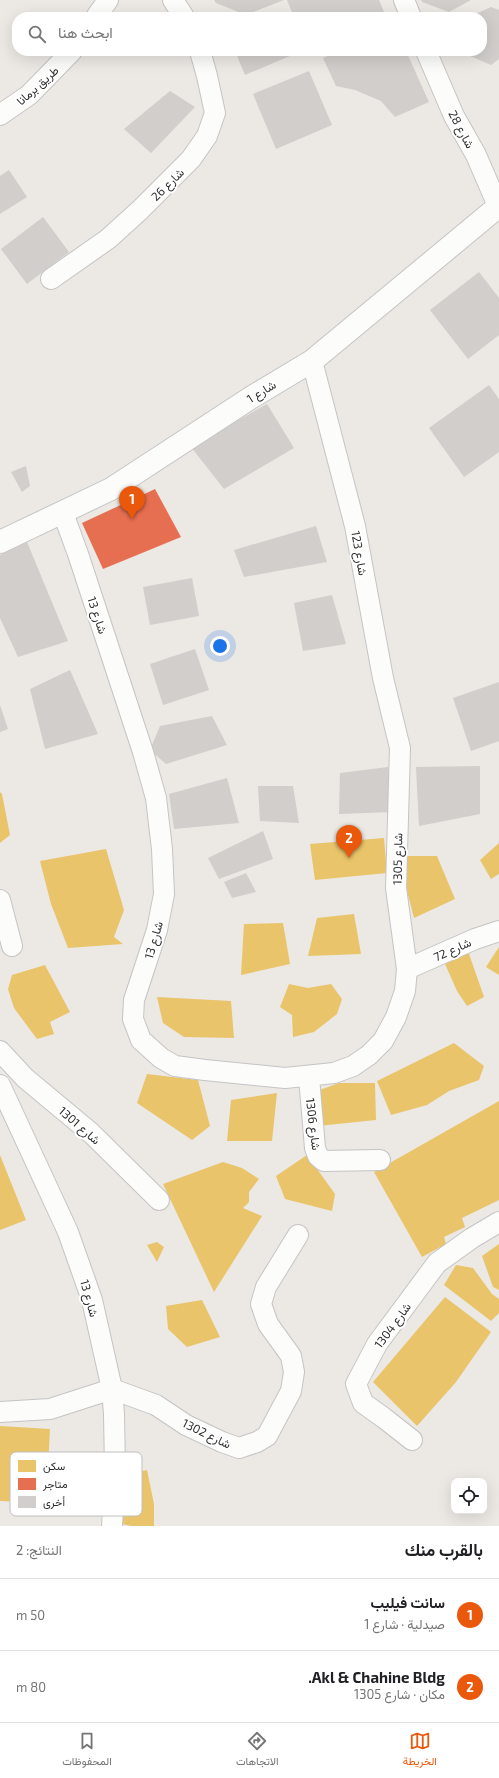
<!DOCTYPE html>
<html lang="ar">
<head>
<meta charset="utf-8">
<style>
  :root { --surface:#fff; --page:#f6f6f6; --text:#202124; --muted:#757577; --line:#e0e0e0; --accent:#ea580c }
  body { margin:0; font-family:"Exo 2",Vazirmatn,sans-serif; background:var(--page); color:var(--text); direction:rtl }
  .controls { position:absolute; right:12px; bottom:12px; display:grid; overflow:hidden; border-radius:8px; box-shadow:0 4px 16px #0002 }
  .controls button { width:36px; height:36px; display:grid; place-items:center; padding:0; border:0; border-bottom:1px solid var(--line); background:var(--surface); color:var(--text); font:20px sans-serif }
  .you { position:absolute; left:220px; top:646px; width:14px; height:14px; margin:-10px; border:3px solid #fff; border-radius:50%; background:#1a73e8; box-shadow:0 0 0 6px #1a73e833 }
  .badge { display:grid; place-items:center; width:26px; height:26px; border-radius:50%; background:var(--accent); color:#fff; font-size:13px; font-weight:700 }
  .pin { position:absolute; translate:-50% -33px; filter:drop-shadow(0 1px 2px #0008) }
  .pin::after { content:''; position:absolute; top:21px; width:14px; height:12px; background:inherit; clip-path:polygon(0 0,100% 0,50% 100%) }
  .list { margin:0; padding:0; list-style:none }
  h2 { display:flex; justify-content:space-between; align-items:center; height:52px; margin:0; padding:0 16px; font-size:17px }
  h2 small { font-size:13px; font-weight:400; color:var(--muted) }
  .list li { display:grid; grid-template-columns:26px 1fr auto; gap:12px; align-items:center; box-sizing:border-box; height:72px; padding:0 16px; border-top:1px solid var(--line) }
  .list b { display:block; font-size:15px; white-space:nowrap }
  .list p { margin:0; font-size:13px; white-space:nowrap; color:var(--muted) }
  .list em { font-size:13px; font-style:normal; color:var(--muted) }
  .icon { flex:none; width:22px; height:22px; fill:none; stroke:currentColor; stroke-width:2; stroke-linecap:round; stroke-linejoin:round }
  .map { position:relative; flex:none; width:499px; height:1526px; overflow:hidden; direction:ltr }
  .search { position:absolute; background:var(--surface); box-shadow:0 4px 16px #0002; left:12px; right:12px; top:12px; height:44px; display:flex; align-items:center; gap:10px; box-sizing:border-box; padding:0 14px; border-radius:16px; color:var(--muted); font-size:15px }
  .sheet { height:196px; background:var(--surface) }
  nav { display:flex; justify-content:space-around; align-items:center; box-sizing:border-box; height:56px; border-top:1px solid var(--line); background:var(--surface); font-size:11px; color:var(--muted) }
  nav a { display:grid; justify-items:center; gap:2px }
  nav .on { color:var(--accent) }
  .map>svg:first-child { display:block }
</style>
</head>
<body>
<div class="map">
<svg width="499" height="1526" viewBox="0 0 499 1526">
  <rect width="100%" height="100%" fill="#ece8e4"/>
  <g fill="#e9c46a">
    <polygon points="0,792 2,794 10,835 0,843"/>
    <polygon points="384,838 387,873 315,880 310,844"/>
    <polygon points="499,843 499,874 491,879 480,860"/>
    <polygon points="106,849 124,910 114,937 123,944 68,948 51,904 40,861"/>
    <polygon points="402,856 437,856 455,899 414,918 406,887"/>
    <polygon points="354,914 361,954 308,956 317,918"/>
    <polygon points="283,923 290,964 241,975 244,924"/>
    <polygon points="499,947 499,975 486,967"/>
    <polygon points="468,951 484,997 467,1006 457,991 445,964"/>
    <polygon points="45,965 70,1012 50,1022 54,1034 37,1039 14,1008 8,989 12,975"/>
    <polygon points="289,984 308,988 331,984 342,999 337,1014 314,1032 293,1037 292,1015 280,1007"/>
    <polygon points="157,997 231,1001 234,1038 184,1037 163,1023"/>
    <polygon points="454,1043 484,1066 479,1080 449,1091 427,1105 391,1115 377,1081"/>
    <polygon points="147,1074 198,1080 210,1126 192,1140 137,1103"/>
    <polygon points="339,1083 375,1083 376,1120 318,1126 317,1091"/>
    <polygon points="277,1093 272,1141 227,1141 231,1100"/>
    <polygon points="499,1101 499,1200 462,1218 465,1227 444,1237 446,1244 422,1257 374,1172"/>
    <polygon points="0,1155 26,1220 0,1230"/>
    <polygon points="307,1155 335,1194 332,1211 285,1199 276,1176"/>
    <polygon points="223,1162 242,1168 259,1179 249,1192 249,1202 243,1208 262,1216 214,1292 163,1184"/>
    <polygon points="157,1242 164,1247 157,1262 147,1245"/>
    <polygon points="499,1244 499,1290 493,1287 482,1256"/>
    <polygon points="456,1265 473,1268 492,1294 499,1299 499,1313 491,1321 444,1285"/>
    <polygon points="445,1297 491,1332 456,1382 417,1426 373,1382"/>
    <polygon points="202,1300 220,1337 187,1347 168,1329 166,1306"/>
    <polygon points="0,1426 50,1429 46,1503 0,1501"/>
    <polygon points="147,1470 154,1504 154,1526 132,1526 117,1523 124,1475"/>
  </g>
  <polygon fill="#e76f51" points="155,489 181,537 103,569 82,523"/>
  <g fill="#d1cecb">
    <polygon points="214,0 284,0 246,15 216,3"/>
    <polygon points="287,0 379,0 385,14 376,17 294,17"/>
    <polygon points="421,0 471,0 449,12 422,2"/>
    <polygon points="491,7 499,10 499,59 491,65 463,53 458,56 456,51 482,51 482,17 469,17"/>
    <polygon points="280,13 282,17 270,17"/>
    <polygon points="235,51 296,51 297,53 245,75"/>
    <polygon points="339,51 406,51 429,102 395,117 381,101 355,90 336,86 323,58"/>
    <polygon points="309,71 332,125 276,149 253,94"/>
    <polygon points="170,91 195,107 151,153 124,129"/>
    <polygon points="9,170 27,197 0,214 0,176"/>
    <polygon points="43,217 69,252 27,284 1,249"/>
    <polygon points="479,272 499,298 499,335 468,359 430,310"/>
    <polygon points="489,385 499,399 499,452 464,477 429,428"/>
    <polygon points="267,404 294,448 224,489 191,447"/>
    <polygon points="26,466 30,486 22,492 11,472"/>
    <polygon points="316,526 327,562 244,577 234,550"/>
    <polygon points="27,542 68,641 18,657 0,618 0,555"/>
    <polygon points="192,578 199,616 150,625 143,587"/>
    <polygon points="332,595 346,644 303,651 294,603"/>
    <polygon points="195,649 209,690 163,705 150,664"/>
    <polygon points="70,670 98,734 45,749 30,689"/>
    <polygon points="499,682 499,741 471,751 453,698"/>
    <polygon points="0,705 8,729 0,732"/>
    <polygon points="212,716 227,745 166,764 150,750 160,726"/>
    <polygon points="480,766 480,814 419,826 416,767"/>
    <polygon points="388,767 393,812 339,814 340,773"/>
    <polygon points="227,778 239,823 174,829 169,794"/>
    <polygon points="258,786 293,786 299,823 260,821"/>
    <polygon points="263,831 273,859 219,879 208,858"/>
    <polygon points="246,873 256,892 232,898 224,882"/>
  </g>
  <g fill="none" stroke-linecap="round" stroke-linejoin="round">
    <defs>
      <g id="street">
        <polyline points="173,0 184,17"/>
        <polyline points="404,0 411,17"/>
        <polyline points="96,17 108,0"/>
        <polyline points="426,51 454,116 476,155 498,206"/>
        <polyline points="0,115 29,95 72,51"/>
        <polyline points="51,279 108,239 140,210 191,159 207,136 215,113 207,76 200,51"/>
        <polyline points="63,513 78,554 143,752 156,798 162,849 164,894 157,930 134,1000 133,1019 141,1040 161,1058 175,1066 205,1070 285,1078 334,1073 353,1066 369,1055 383,1041 396,1017 405,991 407,969 396,888 400,748 383,678 355,526 312,361"/>
        <polyline points="0,900 12,946"/>
        <polyline points="407,969 475,939 499,931"/>
        <polyline points="0,1051 25,1078 91,1133 159,1200"/>
        <polyline points="309,1077 315,1148 318,1156 324,1161 380,1160"/>
        <polyline points="0,1085 68,1232 92,1300 112,1389 114,1414 115,1470 112,1526"/>
        <polyline points="0,1412 50,1409 112,1389 156,1405 186,1425 222,1442 239,1448 257,1442 267,1436 291,1391 294,1372 291,1356 268,1324 261,1304 266,1287 298,1235"/>
        <polyline points="412,1440 384,1418 363,1403 356,1384 377,1344 437,1263 472,1238 499,1222"/>
      </g>
      <polyline id="secondary" points="0,542 111,489 252,397 312,361 499,206"/>
    </defs>
    <use href="#street" stroke="#c5c4c5" stroke-width="22"/>
    <use href="#secondary" stroke="#c5c4c5" stroke-width="24"/>
    <use href="#street" stroke="#fcfcfb" stroke-width="20"/>
    <use href="#secondary" stroke="#fcfcfb" stroke-width="22"/>
  </g>
  <g text-anchor="middle" dominant-baseline="central" stroke-width="4" stroke-linejoin="round" paint-order="stroke">
    <g font-size="12" fill="#2e2e2e" stroke="#fff">
      <text transform="translate(37 85) rotate(-42)">طريق برمانا</text>
      <text transform="translate(462 129) rotate(62)">شارع 28</text>
      <text transform="translate(167 184) rotate(-45)">شارع 26</text>
      <text transform="translate(261 391) rotate(-32)">شارع 1</text>
      <text transform="translate(360 553) rotate(80)">شارع 123</text>
      <text transform="translate(98 615) rotate(72)">شارع 13</text>
      <text transform="translate(397 859) rotate(-89)">شارع 1305</text>
      <text transform="translate(153 940) rotate(-74)">شارع 13</text>
      <text transform="translate(452 949) rotate(-24)">شارع 72</text>
      <text transform="translate(314 1124) rotate(83)">شارع 1306</text>
      <text transform="translate(80 1125) rotate(41)">شارع 1301</text>
      <text transform="translate(90 1298) rotate(74)">شارع 13</text>
      <text transform="translate(392 1325) rotate(-54)">شارع 1304</text>
      <text transform="translate(207 1433) rotate(26)">شارع 1302</text>
    </g>
  </g>
  <rect x="10" y="1452" width="132" height="64" rx="6" fill="#fff" stroke="#c0c0c0" stroke-width="1"/>
  <rect x="18" y="1460" width="18" height="12" fill="#e9c46a"/>
  <rect x="18" y="1478" width="18" height="12" fill="#e76f51"/>
  <rect x="18" y="1496" width="18" height="12" fill="#d1cecb"/>
  <g font-size="11" fill="#2e2e2e">
    <text x="43" y="1470">سكن</text>
    <text x="43" y="1488">متاجر</text>
    <text x="43" y="1506">أخرى</text>
  </g>
</svg>
<div class="controls">
<button><svg class="icon" aria-label="locate" viewBox="0 0 24 24"><circle cx="12" cy="12" r="6"/><path d="M12 2v4M12 18v4M2 12h4M18 12h4"/></svg></button>
</div>
<div class="you"></div>
<div class="pin badge" style="left:132px;top:519px">1</div>
<div class="pin badge" style="left:349px;top:858px">2</div>
<div class="search"><svg class="icon" aria-label="search" viewBox="0 0 24 24"><circle cx="10" cy="10" r="6"/><path d="M15 15l6 6"/></svg>ابحث هنا</div>
</div>
<section class="sheet">
<h2>بالقرب منك<small>النتائج: 2</small></h2>
<ul class="list">
<li><span class="badge">1</span><div><b>سانت فيليب</b><p>صيدلية · شارع 1</p></div><em>50 m</em></li>
<li><span class="badge">2</span><div><b>Akl &amp; Chahine Bldg.</b><p>مكان · شارع 1305</p></div><em>80 m</em></li>
</ul>
</section>
<nav>
<a class="on"><svg class="icon" aria-label="map" viewBox="0 0 24 24"><path d="M3 6l6-2 6 2 6-2v14l-6 2-6-2-6 2zM9 4v14M15 6v14"/></svg>الخريطة</a>
<a><svg class="icon" aria-label="directions" viewBox="0 0 24 24"><path d="M12 3l9 9-9 9-9-9zM9 14v-3h6M13 9l2 2-2 2"/></svg>الاتجاهات</a>
<a><svg class="icon" aria-label="saved" viewBox="0 0 24 24"><path d="M7 4h10v16l-5-4-5 4z"/></svg>المحفوظات</a>
</nav>
</body>
</html>
